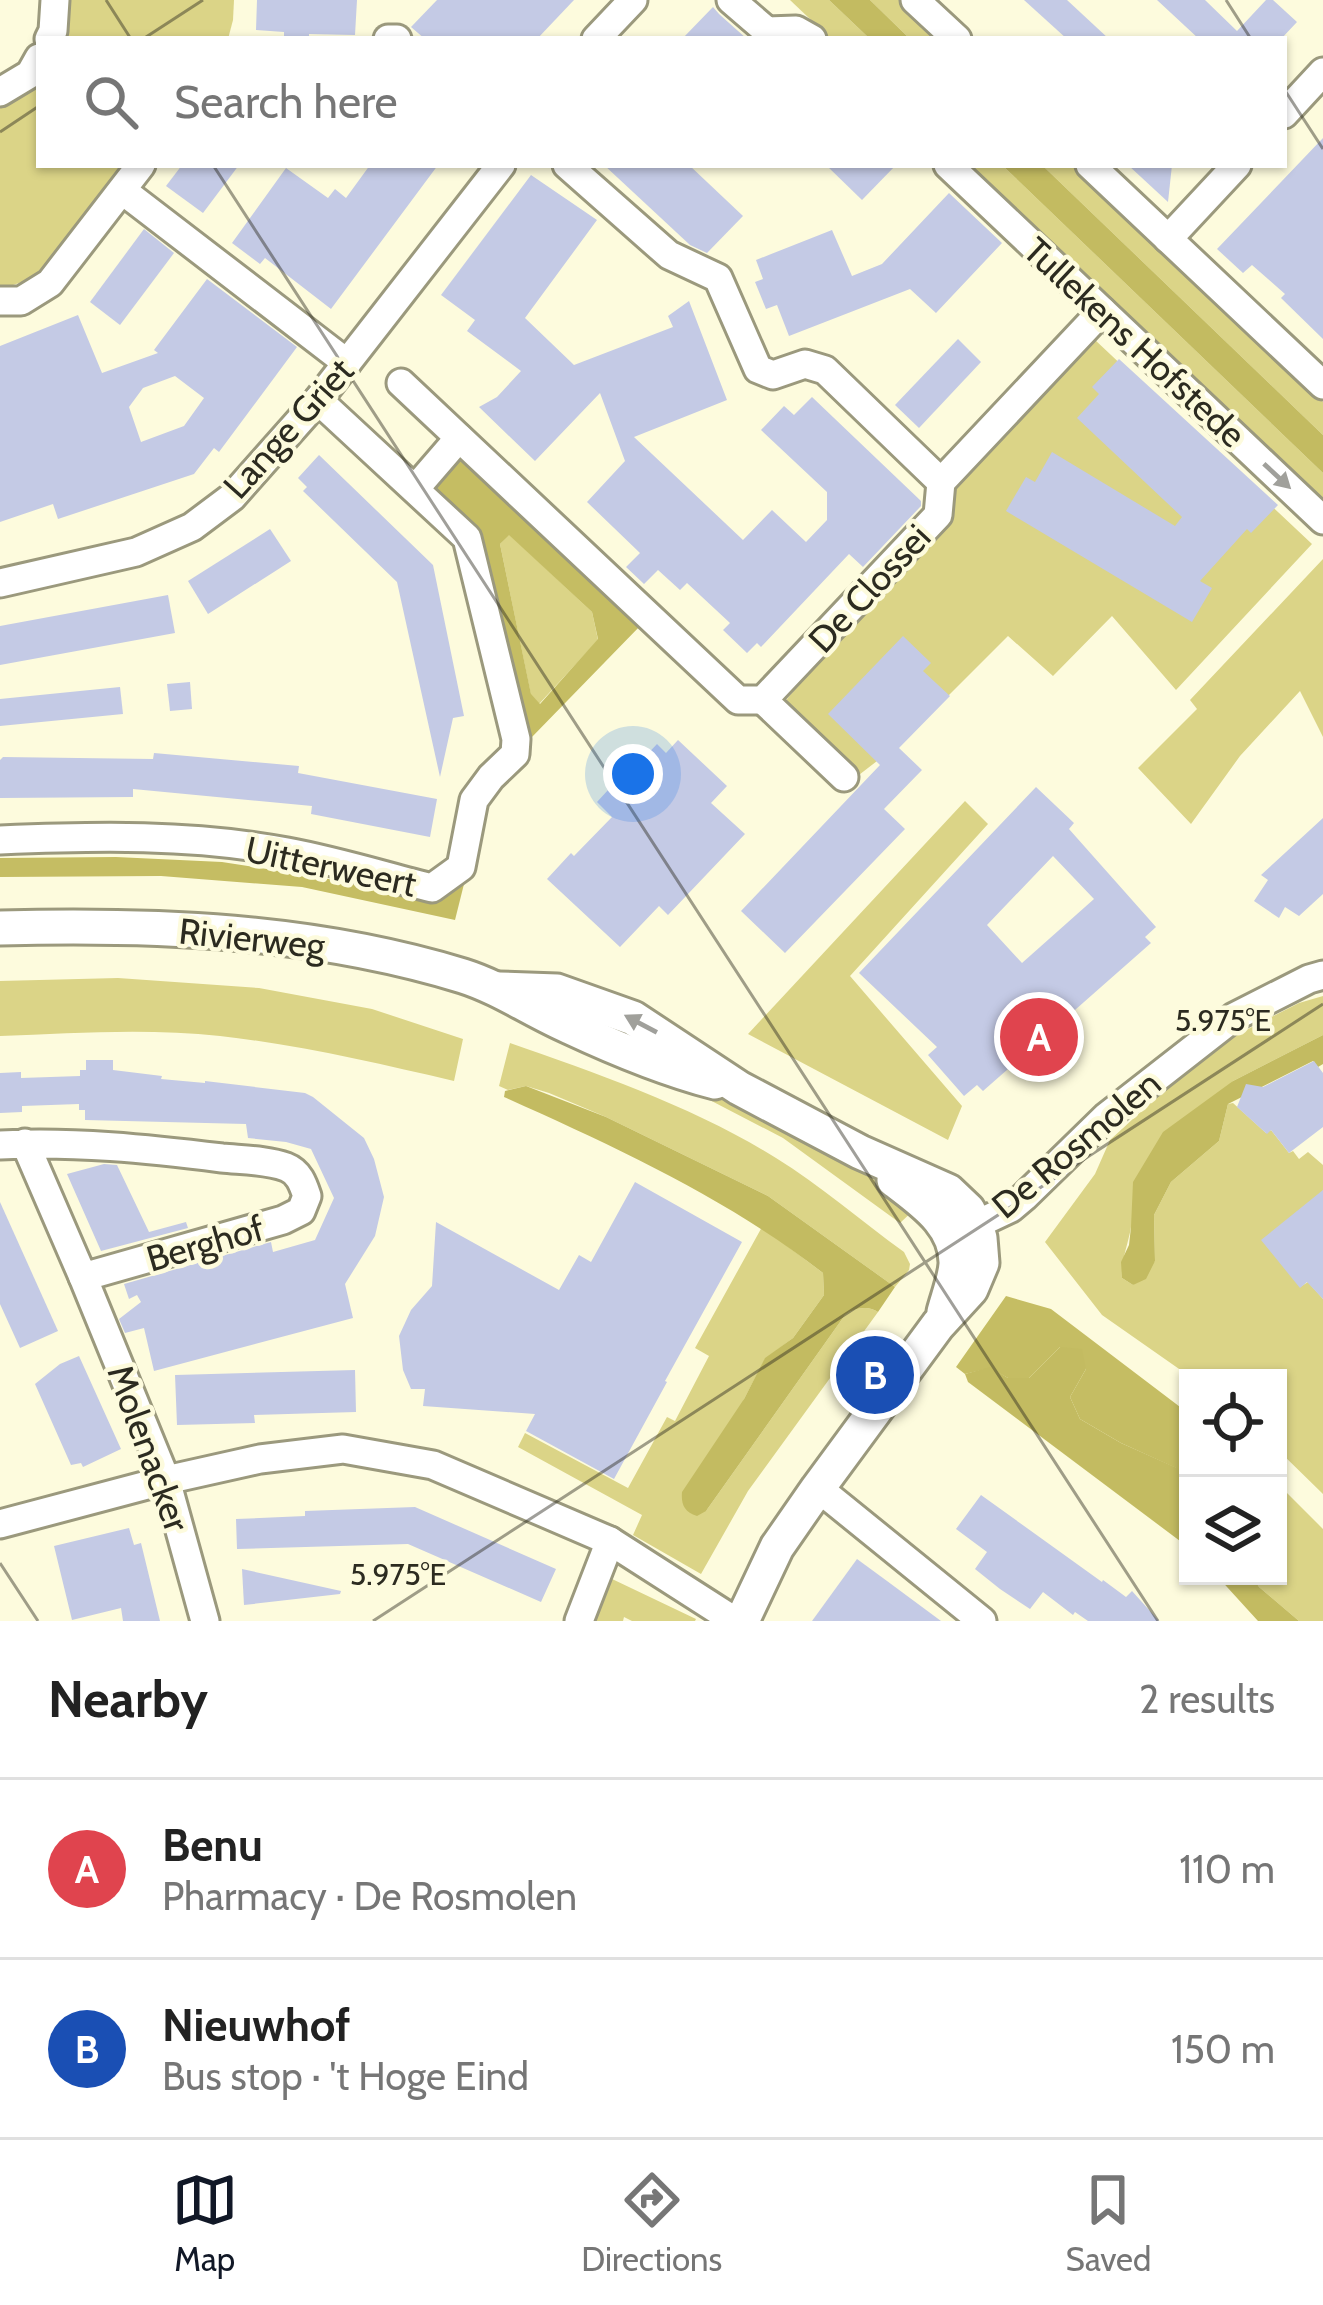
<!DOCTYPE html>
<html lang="en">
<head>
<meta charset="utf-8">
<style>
  :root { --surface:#fff; --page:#f2f2f2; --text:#222; --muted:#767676; --line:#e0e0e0; --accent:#111827 }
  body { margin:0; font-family:Cabin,sans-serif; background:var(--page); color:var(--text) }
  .controls { position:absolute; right:36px; bottom:36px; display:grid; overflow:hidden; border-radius:0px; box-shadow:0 3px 9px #0004 }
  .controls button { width:108px; height:108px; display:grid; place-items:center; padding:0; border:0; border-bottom:3px solid var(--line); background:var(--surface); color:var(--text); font:60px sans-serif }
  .you { position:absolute; left:633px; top:774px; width:42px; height:42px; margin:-30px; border:9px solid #fff; border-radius:50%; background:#1a73e8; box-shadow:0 0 0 18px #1a73e833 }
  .badge { display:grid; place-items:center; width:78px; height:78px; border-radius:50%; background:var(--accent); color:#fff; font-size:39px; font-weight:700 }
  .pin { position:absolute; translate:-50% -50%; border:6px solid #fff; box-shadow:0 3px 12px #0006 }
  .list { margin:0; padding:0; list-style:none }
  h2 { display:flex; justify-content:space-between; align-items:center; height:156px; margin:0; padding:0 48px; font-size:51px }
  h2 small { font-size:39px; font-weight:400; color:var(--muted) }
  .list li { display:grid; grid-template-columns:78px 1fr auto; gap:36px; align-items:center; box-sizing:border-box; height:180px; padding:0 48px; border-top:3px solid var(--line) }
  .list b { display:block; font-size:45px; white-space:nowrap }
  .list p { margin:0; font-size:39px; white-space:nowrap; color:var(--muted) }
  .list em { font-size:39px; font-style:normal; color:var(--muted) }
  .icon { flex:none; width:66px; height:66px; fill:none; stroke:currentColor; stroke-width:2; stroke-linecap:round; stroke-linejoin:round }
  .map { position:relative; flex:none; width:1323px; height:1621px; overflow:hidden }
  .search { position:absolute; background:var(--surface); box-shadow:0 3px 9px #0004; left:36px; right:36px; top:36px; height:132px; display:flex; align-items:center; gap:30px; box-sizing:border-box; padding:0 42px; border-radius:0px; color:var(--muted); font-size:45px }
  .sheet { height:516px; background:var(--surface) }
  nav { display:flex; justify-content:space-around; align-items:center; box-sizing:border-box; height:168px; border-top:3px solid var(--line); background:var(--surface); font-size:33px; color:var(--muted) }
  nav a { display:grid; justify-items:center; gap:6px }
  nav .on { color:var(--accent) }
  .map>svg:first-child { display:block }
</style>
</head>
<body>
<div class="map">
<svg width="1323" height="1621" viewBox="0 0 1323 1621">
  <rect width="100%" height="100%" fill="#fdfbdd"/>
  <g fill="#dbd487">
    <polygon points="68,0 234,0 233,20 228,39 65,39"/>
    <polygon points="790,0 829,0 870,39 831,39"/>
    <polygon points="870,0 902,0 943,39 910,39"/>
    <polygon points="39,77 39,165 131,165 64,253 37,277 4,288 0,288 0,99"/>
    <polygon points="963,165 1002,165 1323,473 1323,509"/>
    <polygon points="1042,165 1075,165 1323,402 1323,435"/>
    <polygon points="1094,339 1312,544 1176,690 1112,616 1053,676 1008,636 903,741 855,778 783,704 808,673 940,532 954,487"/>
    <polygon points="509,534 592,612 598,640 539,704 531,695 500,544"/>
    <polygon points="1323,559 1323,737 1300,691 1240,756 1191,824 1138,768 1197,709 1190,700"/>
    <polygon points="965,801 988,824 850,976 962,1106 948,1140 748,1034"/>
    <path d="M118,978L259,988L372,1009L463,1039L454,1081C376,1063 300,1045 220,1036C148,1028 73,1033 0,1036V981Z"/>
    <path d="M1323,996V1035L1233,1081L1131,1227C1128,1245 1121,1260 1122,1278L1133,1285L1155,1261L1154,1215L1171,1182L1219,1141L1228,1104L1233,1103L1266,1133L1271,1130L1289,1153L1293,1151L1299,1159L1308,1152L1323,1165V1190L1300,1287L1308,1282L1323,1299V1494L1278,1450V1378H1192L1102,1315L1045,1242L1095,1174L1110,1140L1209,1049L1299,1003Z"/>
    <path d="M510,1043C597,1073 698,1109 776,1158C820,1185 861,1221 904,1252L910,1264L909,1270L895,1287L768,1196L606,1117L549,1093L526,1086L508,1090L499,1086Z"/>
    <polygon points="648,1072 719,1092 844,1159 916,1208 900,1223 783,1138 702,1096"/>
    <path d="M762,1227L823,1273L824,1295L793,1338L765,1359L744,1399L706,1511L845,1315C854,1308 868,1305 878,1312L748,1491L701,1574L633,1535L642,1515L518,1447L525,1433L628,1488L667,1417L675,1421L709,1356L695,1348Z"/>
    <polygon points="1278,1484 1323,1529 1323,1621 1299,1621 1259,1587 1252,1576 1278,1576"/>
    <polygon points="610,1578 696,1619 695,1621 632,1621 624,1617 623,1621 596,1621"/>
  </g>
  <g fill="#c5bd63" fill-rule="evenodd">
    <path d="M461,455L641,625L531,738L526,736L476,533L434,489ZM509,535L592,612L598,639L540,704L531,694L500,544Z"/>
    <polygon points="116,857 222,862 324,878 433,901 465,880 455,920 302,887 161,876 0,877 0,858"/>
    <polygon points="1006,1296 1051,1309 1188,1413 1188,1484 1176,1468 1121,1443 1080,1419 1070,1397 1086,1369 1060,1347 1029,1378 1008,1378 990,1368 965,1374 956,1367"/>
  </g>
  <g fill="#c3bb61">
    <polygon points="829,0 870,0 910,39 870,39"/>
    <polygon points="1002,165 1042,165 1323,435 1323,473"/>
    <polygon points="1323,1035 1323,1064 1318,1067 1313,1061 1228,1104 1219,1141 1171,1182 1154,1215 1155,1261 1146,1279 1133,1285 1122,1278 1121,1262 1129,1245 1131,1227 1133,1182 1163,1132 1233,1081"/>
    <path d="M526,1086L606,1117L768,1196L895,1287L878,1312C868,1305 854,1308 845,1315L706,1511L697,1516C684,1512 681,1504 682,1492L744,1399L765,1358L793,1338L824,1295L823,1273C727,1198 615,1147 504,1097L505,1091Z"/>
    <polygon points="1060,1347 1082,1349 1086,1369 1070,1397 1080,1419 1121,1443 1177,1468 1188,1484 1188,1547 968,1382 965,1374 990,1367 1008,1378 1029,1378"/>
    <polygon points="1217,1576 1252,1576 1259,1587 1299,1621 1258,1621"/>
  </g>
  <g fill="#c4cae5" fill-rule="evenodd">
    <polygon points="257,0 357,0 355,35 309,34 309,39 284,39 284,32 256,30"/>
    <polygon points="437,0 574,0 537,39 425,39 411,27"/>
    <polygon points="1024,0 1067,0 1109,39 1067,39"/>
    <polygon points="1157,0 1205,0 1237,31 1266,0 1273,0 1297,22 1281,39 1199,39"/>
    <polygon points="713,7 719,14 747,39 682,39"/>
    <polygon points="1323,138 1323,339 1281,298 1285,294 1252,265 1243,273 1217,249"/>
    <polygon points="182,165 239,165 203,213 166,186"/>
    <polygon points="370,165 438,165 331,309 265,258 260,264 232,243 286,168 328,198 335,189 346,198"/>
    <polygon points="604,165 689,165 743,216 707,253 690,245"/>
    <polygon points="826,165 896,165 862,200"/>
    <polygon points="1128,165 1172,165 1168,202"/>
    <polygon points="531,175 597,220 525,318 574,365 673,327 668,316 689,301 727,400 634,437 743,540 772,510 806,542 827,520 827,492 761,430 784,406 794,415 812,397 921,501 921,506 863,567 849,554 761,647 757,643 747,653 723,630 730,623 687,583 680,590 658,570 644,584 626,567 640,553 587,502 625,461 600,393 535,461 479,407 497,397 521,371 467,331 475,320 441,295"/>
    <polygon points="949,193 1002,243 936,313 910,289 789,336 777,305 766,309 755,282 763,279 756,260 832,230 852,276 882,264"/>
    <polygon points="144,229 174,253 120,325 90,302"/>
    <path d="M207,279L297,347L219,452L214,448L194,474L58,519L53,504L0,522V346L78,315L102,373L158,353L154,350ZM175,376L204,398L184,426L141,442L129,407L143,388Z"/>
    <polygon points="958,339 981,362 919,428 895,405"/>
    <polygon points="1119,359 1278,505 1251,533 1247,529 1200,581 1212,588 1192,622 1006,511 1026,477 1035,482 1052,452 1175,526 1182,517 1077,418 1099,394 1092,387"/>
    <polygon points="319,455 433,565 464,716 453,718 440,777 397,582 303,491 307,487 298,478"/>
    <polygon points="270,529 291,561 208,614 188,581"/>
    <polygon points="168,595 175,633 0,665 0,626"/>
    <polygon points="903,636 931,663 923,671 950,696 899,748 922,770 884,809 905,829 785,953 741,911 880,765 828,714"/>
    <polygon points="190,682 192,709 170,711 167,684"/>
    <polygon points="120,687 123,714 0,726 0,699"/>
    <polygon points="678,740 727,786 711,803 745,834 668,915 659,906 620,947 547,879 571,853 574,856 612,817 597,802 620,777 623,780 657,744 666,753"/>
    <polygon points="154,753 299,766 298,773 437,799 430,837 311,814 312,806 133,789 133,797 0,798 0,760 3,757 153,759"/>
    <path d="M1036,787L1074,823L1069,829L1156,927L1145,937L1151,943L983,1091L977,1085L964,1096L928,1055L937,1047L859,973ZM1053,856L1094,899L1022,963L987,925Z"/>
    <polygon points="1323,818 1323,894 1299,916 1285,907 1279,918 1254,901 1268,880 1261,875"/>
    <polygon points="86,1060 113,1060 113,1070 162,1076 161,1079 205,1083 205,1081 305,1093 313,1097 364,1138 374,1159 384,1197 375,1236 345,1284 353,1318 154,1371 144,1328 125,1333 119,1319 141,1302 137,1295 129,1299 124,1284 271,1242 273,1252 315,1240 334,1198 311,1149 286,1142 248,1138 246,1124 85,1120 85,1110 79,1110 79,1104 22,1106 22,1112 0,1113 0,1073 21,1072 21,1078 80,1076 80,1070 86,1070"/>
    <polygon points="1314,1061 1323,1073 1323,1127 1289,1153 1271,1130 1267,1134 1237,1107 1246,1084 1263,1087"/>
    <polygon points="104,1164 117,1165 149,1232 186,1222 188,1228 101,1251 67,1174"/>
    <polygon points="635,1182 742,1242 665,1381 667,1382 614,1479 526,1431 535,1414 423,1406 425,1389 411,1389 403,1370 399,1336 411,1310 432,1286 436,1222 559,1290 579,1255 591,1262"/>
    <polygon points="1323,1190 1323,1299 1307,1282 1300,1288 1261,1240"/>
    <polygon points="0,1202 58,1331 20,1348 0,1304"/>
    <polygon points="79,1356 121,1449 83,1467 81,1463 71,1465 35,1384 60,1364"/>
    <polygon points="355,1370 356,1412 254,1415 255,1423 177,1425 175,1375"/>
    <polygon points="981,1495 1102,1582 1103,1580 1126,1597 1132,1591 1159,1621 1088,1621 1075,1612 1073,1615 1043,1592 1030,1609 1000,1589 975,1569 987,1552 956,1529"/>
    <polygon points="415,1507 556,1569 541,1602 408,1544 237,1549 236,1519 305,1516 305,1511"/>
    <polygon points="129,1528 134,1545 141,1543 160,1621 123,1621 121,1608 72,1620 54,1546"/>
    <polygon points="857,1559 887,1581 941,1621 812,1621"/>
    <polygon points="242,1569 341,1591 340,1594 244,1605"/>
  </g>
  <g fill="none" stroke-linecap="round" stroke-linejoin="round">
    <defs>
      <g id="minor">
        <polyline points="731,0 767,31 796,30 812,39"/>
        <polyline points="915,0 957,39"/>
        <polyline points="49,39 53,31 55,0"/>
        <polyline points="388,39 397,39"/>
        <polyline points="596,39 633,0"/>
        <polyline points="0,92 30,74 39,58"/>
        <polyline points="1284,114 1323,72"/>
        <polyline points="567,165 669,255 718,278 758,369 773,375 805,364 825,370 941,482"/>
        <polyline points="948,165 1323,520"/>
        <polyline points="1090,165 1323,385"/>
        <polyline points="123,191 347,363"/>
        <polyline points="1168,239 1237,165"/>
        <polyline points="0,301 21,301 50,283 141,165"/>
        <polyline points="401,383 738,700 763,700 938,515 941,482 1102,311"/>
        <polyline points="415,489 459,438"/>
        <polyline points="0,583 136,552 192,527 232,497 318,400 501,165"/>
        <polyline points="763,700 844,777"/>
        <path d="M0,840C96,836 192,834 287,852C336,861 384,876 432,888L461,867L474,800L491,777L515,754L516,739L467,538L318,400"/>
        <path d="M0,1145C73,1141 149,1149 222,1158C242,1160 267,1160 286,1167C299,1172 303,1184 307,1196L301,1211L283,1220L83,1277L25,1143"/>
        <polyline points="958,1233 1011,1208 1024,1197 1106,1117 1234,1017 1309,979 1323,975"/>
        <polyline points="83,1277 166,1480 205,1621"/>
        <polyline points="818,1488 982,1621"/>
        <polyline points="0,1524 166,1480 260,1459 343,1449 433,1465 610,1541 735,1621"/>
        <polyline points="579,1621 610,1541"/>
      </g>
      <g id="tertiary">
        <path d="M0,928C156,924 313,930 463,976C501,988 533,1011 570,1027C617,1049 665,1069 715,1082"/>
        <polyline points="499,989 557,991 633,1018 739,1088 860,1152 948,1191 968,1210 976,1226 980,1238 982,1263 971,1289 938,1325 818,1488 777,1547 742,1621"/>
        <path d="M894,1180C921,1201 957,1224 956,1264C955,1279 948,1297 944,1312"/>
      </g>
    </defs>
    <use href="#minor" stroke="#9b997d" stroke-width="33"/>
    <use href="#tertiary" stroke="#9b997d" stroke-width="39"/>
    <use href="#minor" stroke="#fff" stroke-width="27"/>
    <use href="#tertiary" stroke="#fff" stroke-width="33"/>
  </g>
  <defs><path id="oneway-solid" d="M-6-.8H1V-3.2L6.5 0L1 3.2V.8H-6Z" transform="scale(3)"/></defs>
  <g fill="#a0a09b">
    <use href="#oneway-solid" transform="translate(1277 476) rotate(43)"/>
    <use href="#oneway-solid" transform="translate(641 1024) rotate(-152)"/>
  </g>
  <path fill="none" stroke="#2c2b20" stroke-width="3" stroke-opacity="0.45" d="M106,0L131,39M1226,0L1251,39M143,39L203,0M1284,89L1323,149M0,132L39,106M213,165L1158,1621M0,1563L38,1621M373,1621L1323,1004"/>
  <g text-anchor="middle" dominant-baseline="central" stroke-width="9" stroke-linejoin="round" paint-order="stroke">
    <g font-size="36" fill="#2c2b20" stroke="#fdfbdd">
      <text transform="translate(1135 342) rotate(43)">Tullekens Hofstede</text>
      <text transform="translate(288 428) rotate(-48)">Lange Griet</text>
      <text transform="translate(869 588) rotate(-47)">De Clossei</text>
      <text transform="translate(331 866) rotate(12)">Uitterweert</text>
      <text transform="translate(252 938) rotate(6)">Rivierweg</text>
      <text transform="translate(1076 1144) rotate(-40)">De Rosmolen</text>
      <text transform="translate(205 1243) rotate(-16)">Berghof</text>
      <text transform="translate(149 1448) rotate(70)">Molenacker</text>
    </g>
  </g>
  <g font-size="30" text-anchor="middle" fill="#2c2b20" stroke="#fdfbdd" stroke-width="9" stroke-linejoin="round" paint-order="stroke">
    <text x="1223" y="1031">5.975°E</text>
    <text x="398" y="1585">5.975°E</text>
  </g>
</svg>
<div class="controls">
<button><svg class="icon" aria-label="locate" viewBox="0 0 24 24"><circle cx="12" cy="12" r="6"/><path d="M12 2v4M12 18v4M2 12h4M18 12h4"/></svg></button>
<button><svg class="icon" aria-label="layers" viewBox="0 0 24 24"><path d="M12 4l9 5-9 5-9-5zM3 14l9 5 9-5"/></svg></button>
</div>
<div class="you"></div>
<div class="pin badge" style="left:1039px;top:1037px;background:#e0444e">A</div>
<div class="pin badge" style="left:875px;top:1375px;background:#1a4fb4">B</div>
<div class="search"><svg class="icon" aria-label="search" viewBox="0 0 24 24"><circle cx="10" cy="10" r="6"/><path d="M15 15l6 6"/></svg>Search here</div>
</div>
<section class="sheet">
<h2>Nearby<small>2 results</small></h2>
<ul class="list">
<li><span class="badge" style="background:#e0444e">A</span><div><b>Benu</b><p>Pharmacy · De Rosmolen</p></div><em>110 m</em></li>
<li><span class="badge" style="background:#1a4fb4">B</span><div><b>Nieuwhof</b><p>Bus stop · 't Hoge Eind</p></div><em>150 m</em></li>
</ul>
</section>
<nav>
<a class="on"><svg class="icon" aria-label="map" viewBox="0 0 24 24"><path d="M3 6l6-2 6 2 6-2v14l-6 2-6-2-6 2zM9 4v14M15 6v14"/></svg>Map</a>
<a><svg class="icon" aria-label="directions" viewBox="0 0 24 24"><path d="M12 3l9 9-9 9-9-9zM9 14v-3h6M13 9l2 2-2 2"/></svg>Directions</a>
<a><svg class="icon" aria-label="saved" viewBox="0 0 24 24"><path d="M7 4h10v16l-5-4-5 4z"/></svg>Saved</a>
</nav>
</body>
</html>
